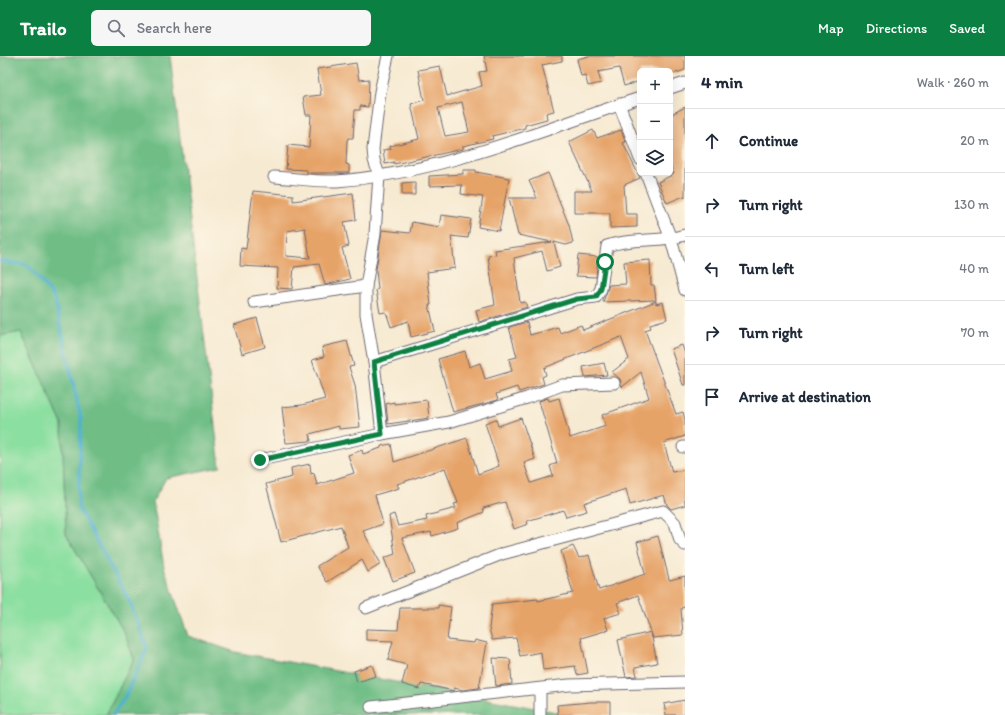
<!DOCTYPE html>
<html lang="en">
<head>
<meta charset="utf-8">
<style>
  :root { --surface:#fff; --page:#f6f6f7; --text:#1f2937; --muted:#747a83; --line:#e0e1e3; --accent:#0b8043 }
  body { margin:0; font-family:Itim,sans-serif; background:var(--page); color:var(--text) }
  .controls { position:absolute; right:12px; top:12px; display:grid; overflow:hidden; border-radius:6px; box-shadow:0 4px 16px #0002 }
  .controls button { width:36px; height:36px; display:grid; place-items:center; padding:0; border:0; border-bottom:1px solid var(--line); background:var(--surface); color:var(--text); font:20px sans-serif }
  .stop { position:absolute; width:12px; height:12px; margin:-9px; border:3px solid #0b8043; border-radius:50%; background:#fff }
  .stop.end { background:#0b8043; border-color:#fff; box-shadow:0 1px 4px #0008 }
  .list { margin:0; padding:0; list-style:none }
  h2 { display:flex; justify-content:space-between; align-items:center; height:52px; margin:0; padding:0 16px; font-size:17px }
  h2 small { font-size:13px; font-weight:400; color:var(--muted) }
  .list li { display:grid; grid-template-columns:26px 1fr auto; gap:12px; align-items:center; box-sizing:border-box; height:64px; padding:0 16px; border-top:1px solid var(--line) }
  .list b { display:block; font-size:15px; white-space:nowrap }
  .list em { font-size:13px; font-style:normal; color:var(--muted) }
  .icon { flex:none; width:22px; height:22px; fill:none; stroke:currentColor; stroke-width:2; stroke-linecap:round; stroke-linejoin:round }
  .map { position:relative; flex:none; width:685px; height:659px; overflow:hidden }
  header { display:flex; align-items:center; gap:24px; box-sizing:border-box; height:56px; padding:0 20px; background:var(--accent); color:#fff }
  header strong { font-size:19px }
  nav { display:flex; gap:22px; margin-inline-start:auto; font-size:14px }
  .search { width:280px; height:36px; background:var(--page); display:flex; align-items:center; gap:10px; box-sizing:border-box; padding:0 14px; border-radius:6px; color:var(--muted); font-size:15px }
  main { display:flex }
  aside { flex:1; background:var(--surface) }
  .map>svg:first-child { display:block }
</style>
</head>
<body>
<header>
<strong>Trailo</strong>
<div class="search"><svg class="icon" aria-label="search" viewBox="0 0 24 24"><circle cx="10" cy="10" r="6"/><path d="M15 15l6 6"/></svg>Search here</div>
<nav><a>Map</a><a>Directions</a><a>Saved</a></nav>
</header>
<main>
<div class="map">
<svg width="685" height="659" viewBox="0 0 685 659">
  <rect width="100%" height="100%" fill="#fcf5e5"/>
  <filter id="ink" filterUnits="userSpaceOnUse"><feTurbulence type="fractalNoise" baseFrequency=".025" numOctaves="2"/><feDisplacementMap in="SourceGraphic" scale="8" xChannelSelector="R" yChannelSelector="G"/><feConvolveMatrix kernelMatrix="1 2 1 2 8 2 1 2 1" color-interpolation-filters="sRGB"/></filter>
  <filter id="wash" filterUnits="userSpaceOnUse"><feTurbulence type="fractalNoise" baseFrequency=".012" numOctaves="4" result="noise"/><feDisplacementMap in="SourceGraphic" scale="16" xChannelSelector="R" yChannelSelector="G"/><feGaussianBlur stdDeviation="0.9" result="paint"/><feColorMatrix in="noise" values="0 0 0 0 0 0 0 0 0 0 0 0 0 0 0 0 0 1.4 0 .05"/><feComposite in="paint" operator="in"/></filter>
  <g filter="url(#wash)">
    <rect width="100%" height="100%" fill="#f7ead2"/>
    <polygon fill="#8bdfa0" stroke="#56806e" points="21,276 62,368 66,478 124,576 134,603 106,659 0,659 0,280"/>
    <polygon fill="#70be86" stroke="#497060" points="0,0 170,0 220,411 166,422 153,445 164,511 188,580 235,596 572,659 106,659 134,603 124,576 66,478 62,368 21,276 0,280"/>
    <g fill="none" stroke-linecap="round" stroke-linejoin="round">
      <polyline stroke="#50b1cf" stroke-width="3.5" points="0,205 28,209 54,241 81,363 78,451 130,546 147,592 125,641 113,659"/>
    </g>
    <g id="blocks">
      <g fill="#e6a368" fill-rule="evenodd">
        <path d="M484,0H562V5L542,9L554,55L546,57L547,63L525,69V72L492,80L493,83L463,90V93L394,108V106L385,108L383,94L391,93L390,90L419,83L411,48L424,44L418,14L440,10L447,40L482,30L479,16L487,15ZM462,46L469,76L445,80L438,52Z"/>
        <polygon points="589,0 685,0 685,14 670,19 670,15 640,15 640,25 624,30 619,12 598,16 601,27 588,30 585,19 581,20 577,3"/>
        <polygon points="356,7 359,24 369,23 368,51 360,50 360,54 355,54 353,82 348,82 347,85 346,108 349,109 349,117 307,117 307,114 286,113 288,89 309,91 311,59 306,59 303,41 321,39 317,13"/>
        <polygon points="685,51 685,141 684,140 667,147 658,126 674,118 670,108 670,59"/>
        <polygon points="593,74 597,82 621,74 626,86 623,87 640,122 624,129 626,158 637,158 637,171 610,172 610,157 574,157 574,135 592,135 569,86"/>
        <polygon points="463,114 476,114 476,116 509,122 499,175 478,171 483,141 461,138 462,129 429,130 429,120 463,118"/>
        <polygon points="548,117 569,169 573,187 566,189 554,186 560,211 547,215 542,195 514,202 520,247 525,246 527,251 479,266 476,254 495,249 488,200 496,199 495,194 552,186 518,179 509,142 537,142 529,125"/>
        <polygon points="415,126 415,139 402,139 402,127"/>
        <path d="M253,135L293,139V145L353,137L356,164L344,166L349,190L342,192L350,223L325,229L319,208L294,211L292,233L277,232L278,212L240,210L241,192L246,193ZM305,172L310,202L286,200L287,175Z"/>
        <polygon points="441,159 471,163 468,182 451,180 455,212 427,216 431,249 429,249 435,275 411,281 408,265 391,271 386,256 380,257 376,234 378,233 376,214 382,174 410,177 412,166 439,171"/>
        <polygon points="578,199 598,201 596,221 576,220"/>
        <polygon points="650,204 651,229 654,229 656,244 603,246 609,229 626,228 624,206"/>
        <polygon points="656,245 656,248 663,246 667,263 650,268 651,272 645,274 676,358 683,356 685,364 685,380 664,387 672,416 685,414 685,449 671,453 667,449 664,439 630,449 626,433 584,447 587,455 566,461 563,454 527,465 528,468 514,473 505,446 483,452 484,456 457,467 458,472 432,480 431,476 402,482 415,517 393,525 384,502 395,498 389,460 394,458 398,470 427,464 426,460 456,452 454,448 458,447 445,412 397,428 399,432 375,439 383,468 363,475 381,508 368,516 362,504 327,526 317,510 348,491 341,470 281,486 266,428 292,421 291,412 310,408 311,418 314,417 317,429 354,417 348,399 362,394 363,398 381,392 381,390 391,388 394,406 467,382 478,418 499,410 485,367 496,363 498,370 521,362 535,403 524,407 531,427 553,420 550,410 557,407 539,345 548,342 549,345 559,342 570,382 606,370 602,359 649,342 641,316 622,331 620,323 612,316 629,303 621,281 544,312 546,319 542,321 544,328 519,336 517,331 496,338 498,344 453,356 438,303 465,295 469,311 480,307 485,323 512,315 509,303 517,301 509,271 527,266 530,279 558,271 560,277 581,269 583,274"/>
        <polygon points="257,262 265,291 242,298 234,269"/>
        <polygon points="347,285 354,310 349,311 355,329 360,371 339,373 339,370 310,378 311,385 286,387 282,351 302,349 325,343 312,304 324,301 322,291"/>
        <polygon points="682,289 685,298 685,329 683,329 671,293"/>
        <polygon points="604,307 607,319 585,321 583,311"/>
        <polygon points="427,344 429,362 388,368 386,348 394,346 394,348"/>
        <polygon points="658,480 669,523 670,524 685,520 685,551 681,552 683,579 653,582 638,539 617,547 621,557 604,562 608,574 581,582 588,617 577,619 575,610 543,614 541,596 520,600 516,582 492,584 489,572 492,548 538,543 538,545 573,537 561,495 573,490 579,502 589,499 599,534 645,518 637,486"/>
        <polygon points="438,549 451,551 447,584 474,587 475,584 487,587 479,632 463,634 454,632 454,635 421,628 419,633 402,628 407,609 388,604 393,585 366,584 366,573 398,574 400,552 438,552"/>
        <polygon points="651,576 657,607 635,611 637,620 626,621 618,584"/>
        <polygon points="493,602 510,603 512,628 496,630"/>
        <polygon points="372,609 376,620 357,626 354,615"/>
        <polygon points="685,644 685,659 666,659 664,648"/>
        <polygon points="591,646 610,646 610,659 558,659 557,649"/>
      </g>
    </g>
  </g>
  <g filter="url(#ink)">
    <use href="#blocks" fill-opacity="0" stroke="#6d6870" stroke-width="1"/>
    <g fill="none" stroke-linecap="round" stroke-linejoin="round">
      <defs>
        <g id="minor">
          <polyline points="670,32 685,27"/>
          <polyline points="619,48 640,103"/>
          <polyline points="646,117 671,183 685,234"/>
          <path d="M274,121C294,122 317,126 337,125C443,117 541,74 640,42"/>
          <polyline points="254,246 366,230"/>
          <path d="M374,306L577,243L596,241L601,233L607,190C633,181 660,187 685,179"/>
          <polyline points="382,378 374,306 366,258 366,230 375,178 379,119 374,104 373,93 380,36 388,0"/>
          <polyline points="683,391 685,391"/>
          <polyline points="260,404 382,378 449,366 527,342 562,329 614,327"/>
          <polyline points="366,552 502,498 663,455 675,467 680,484 685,489"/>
          <polyline points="540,633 540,659"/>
          <polyline points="371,651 569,629 685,626"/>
        </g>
      </defs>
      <use href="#minor" stroke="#6d6870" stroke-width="13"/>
      <use href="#minor" stroke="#fff" stroke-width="11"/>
    </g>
  </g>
  <g fill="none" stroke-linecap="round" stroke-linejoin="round" filter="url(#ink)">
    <polyline stroke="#0b8043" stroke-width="5" points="260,404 382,378 374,306 577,243 596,241 601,233 605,206"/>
  </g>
</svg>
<div class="controls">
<button>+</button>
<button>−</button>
<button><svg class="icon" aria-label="layers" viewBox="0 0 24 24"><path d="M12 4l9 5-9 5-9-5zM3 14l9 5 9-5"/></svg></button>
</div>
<div class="stop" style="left:605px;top:206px"></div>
<div class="stop end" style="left:260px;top:404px"></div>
</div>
<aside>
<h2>4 min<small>Walk · 260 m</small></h2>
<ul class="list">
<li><svg class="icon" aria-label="ahead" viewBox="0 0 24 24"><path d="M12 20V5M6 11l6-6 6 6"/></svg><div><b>Continue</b></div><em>20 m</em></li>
<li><svg class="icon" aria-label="right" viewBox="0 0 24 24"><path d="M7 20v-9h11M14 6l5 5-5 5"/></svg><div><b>Turn right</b></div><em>130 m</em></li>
<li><svg class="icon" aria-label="left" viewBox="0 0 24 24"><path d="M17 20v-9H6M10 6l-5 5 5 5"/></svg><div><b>Turn left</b></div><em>40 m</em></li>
<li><svg class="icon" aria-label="right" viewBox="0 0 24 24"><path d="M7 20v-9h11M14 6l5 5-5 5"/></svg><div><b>Turn right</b></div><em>70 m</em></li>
<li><svg class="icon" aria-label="arrive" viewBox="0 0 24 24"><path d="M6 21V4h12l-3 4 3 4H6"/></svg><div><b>Arrive at destination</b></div></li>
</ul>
</aside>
</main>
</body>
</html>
